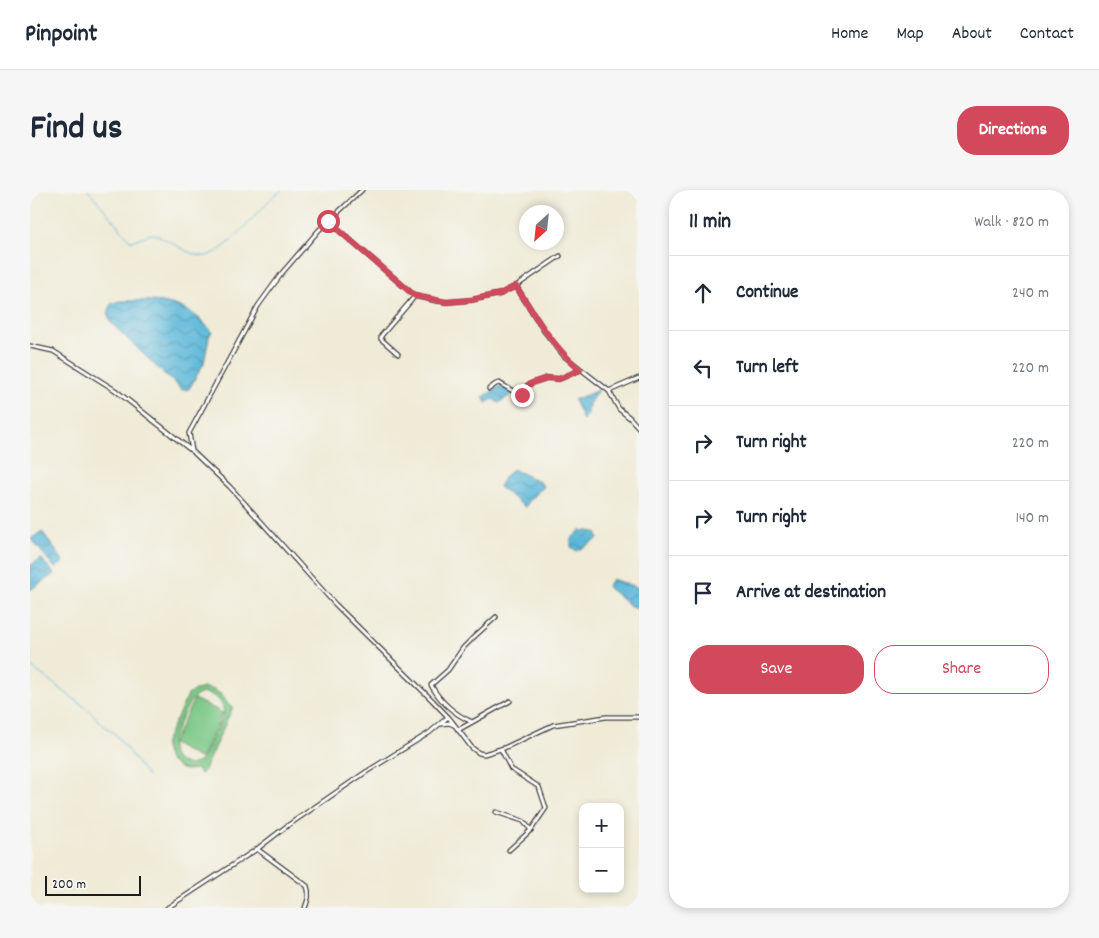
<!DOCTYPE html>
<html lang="en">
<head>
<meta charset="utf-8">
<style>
  :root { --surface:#fff; --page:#f6f6f7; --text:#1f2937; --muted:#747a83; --line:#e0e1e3; --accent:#d1495b }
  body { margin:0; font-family:Dekko,sans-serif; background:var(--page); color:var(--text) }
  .controls { position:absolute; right:15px; bottom:15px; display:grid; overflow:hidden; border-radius:10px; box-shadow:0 2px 8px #0003 }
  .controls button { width:45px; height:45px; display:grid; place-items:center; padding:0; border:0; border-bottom:1px solid var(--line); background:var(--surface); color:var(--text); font:25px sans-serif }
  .compass { position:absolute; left:489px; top:15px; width:45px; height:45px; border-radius:50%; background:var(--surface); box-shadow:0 2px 8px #0003; rotate:207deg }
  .scale { position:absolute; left:15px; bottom:12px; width:96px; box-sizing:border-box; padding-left:5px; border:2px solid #1c1c1c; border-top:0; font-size:14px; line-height:18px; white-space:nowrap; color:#1c1c1c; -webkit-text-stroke:4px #f6f6f2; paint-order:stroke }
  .stop { position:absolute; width:15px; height:15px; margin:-11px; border:4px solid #d1495b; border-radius:50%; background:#fff }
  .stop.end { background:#d1495b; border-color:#fff; box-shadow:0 1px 5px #0008 }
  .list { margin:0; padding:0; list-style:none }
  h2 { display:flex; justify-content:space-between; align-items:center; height:65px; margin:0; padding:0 20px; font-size:21px }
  h2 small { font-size:16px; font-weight:400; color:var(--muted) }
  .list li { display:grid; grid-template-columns:32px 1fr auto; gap:15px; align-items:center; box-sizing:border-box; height:75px; padding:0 20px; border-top:1px solid var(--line) }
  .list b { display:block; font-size:19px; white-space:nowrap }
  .list em { font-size:16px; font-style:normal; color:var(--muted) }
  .actions { display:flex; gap:10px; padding:15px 20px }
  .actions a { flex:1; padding:11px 0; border:1px solid var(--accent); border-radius:20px; text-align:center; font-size:18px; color:var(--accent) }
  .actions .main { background:var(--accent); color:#fff }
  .icon { flex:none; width:28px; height:28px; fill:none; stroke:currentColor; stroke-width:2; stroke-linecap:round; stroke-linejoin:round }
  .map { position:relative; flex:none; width:609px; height:718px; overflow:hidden; border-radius:20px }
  header { display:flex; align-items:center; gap:30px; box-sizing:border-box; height:70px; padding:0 25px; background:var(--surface); border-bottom:1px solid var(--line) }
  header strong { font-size:24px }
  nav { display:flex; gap:28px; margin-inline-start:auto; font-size:18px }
  .intro { display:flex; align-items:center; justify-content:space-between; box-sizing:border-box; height:120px; padding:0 30px }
  h1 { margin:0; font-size:35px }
  .button { padding:12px 22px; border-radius:20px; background:var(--accent); color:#fff; font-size:18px; font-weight:700 }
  main { display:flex; gap:30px; padding:0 30px }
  aside { flex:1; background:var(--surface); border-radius:20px; box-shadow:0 2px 8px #0003 }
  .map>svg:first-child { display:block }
</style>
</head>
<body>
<header>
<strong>Pinpoint</strong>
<nav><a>Home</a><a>Map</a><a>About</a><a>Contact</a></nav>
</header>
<div class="intro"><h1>Find us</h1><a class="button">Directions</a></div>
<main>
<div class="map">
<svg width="609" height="718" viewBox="0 0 609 718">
  <defs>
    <pattern id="water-waves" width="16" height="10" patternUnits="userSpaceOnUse" patternTransform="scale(1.25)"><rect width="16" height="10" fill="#5cb8da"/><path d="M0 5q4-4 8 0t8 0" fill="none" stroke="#4b95b0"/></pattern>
  </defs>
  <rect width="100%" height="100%" fill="#f6f6f2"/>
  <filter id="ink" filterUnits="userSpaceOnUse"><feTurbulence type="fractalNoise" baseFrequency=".02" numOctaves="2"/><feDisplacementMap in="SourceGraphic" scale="10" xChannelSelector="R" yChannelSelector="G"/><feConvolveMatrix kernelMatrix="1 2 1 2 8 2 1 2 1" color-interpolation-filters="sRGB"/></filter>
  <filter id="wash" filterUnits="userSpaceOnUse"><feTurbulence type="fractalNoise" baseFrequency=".0096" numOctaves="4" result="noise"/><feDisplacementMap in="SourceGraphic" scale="20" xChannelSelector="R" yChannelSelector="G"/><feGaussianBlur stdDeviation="1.12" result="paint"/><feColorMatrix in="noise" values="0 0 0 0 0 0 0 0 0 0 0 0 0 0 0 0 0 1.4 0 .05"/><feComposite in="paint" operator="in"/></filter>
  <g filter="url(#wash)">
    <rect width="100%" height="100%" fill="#f0ebd7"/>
    <g fill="#7cc886" stroke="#4c7251" fill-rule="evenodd">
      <path d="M174,498C186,499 193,504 198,515L203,517L172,584L168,582V579L155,580L149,578L139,570L135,558V552L158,505L165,500ZM173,503C186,504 194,512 194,525L172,570C160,580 140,573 141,555C141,549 156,518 160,512C163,507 168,505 173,503Z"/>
      <polygon points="164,509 193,523 171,569 142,554"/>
    </g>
    <g fill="url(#water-waves)" stroke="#3c6a7b">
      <path d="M90,111C122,111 145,108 171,130C175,134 178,138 182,141L179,147L174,173L159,199L152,200L132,182L81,133C77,125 78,121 82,113Z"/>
      <polygon points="472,195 482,204 469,213 463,209 456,213 453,207"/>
      <polygon points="568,200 559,214 558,225 553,230 544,210"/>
      <polygon points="483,279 510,292 514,297 505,304 495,317 469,297 475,286"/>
      <polygon points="550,340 566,342 568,349 547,361 541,357 541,349"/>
      <polygon points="12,341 34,372 25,378 1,349"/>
      <polygon points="11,368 24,384 0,400 0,376"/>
      <polygon points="582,389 609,398 609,418 602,417 577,397"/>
    </g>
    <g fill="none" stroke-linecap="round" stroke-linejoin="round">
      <g stroke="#5cb8da" stroke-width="1">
        <path d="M58,0L101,51L121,44L127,45C139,50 159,65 172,66C196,68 232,12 252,0"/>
        <polyline points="0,476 60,521 72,534 86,545 118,587"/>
      </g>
    </g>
  </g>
  <g filter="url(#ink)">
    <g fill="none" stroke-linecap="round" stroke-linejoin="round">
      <defs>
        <g id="street">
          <polyline points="298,31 385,106 407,111 417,112 441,110 470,104 486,96 530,66"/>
          <polyline points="486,96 514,141 534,166 579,201 589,219 600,228 609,238"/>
          <polyline points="0,156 23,161 85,200 162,261 200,297 305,414 402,510 420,529 442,558 449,563 454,564 474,558 523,535 576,527 609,527"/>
          <polyline points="368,164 351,149 351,146 385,106"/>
          <polyline points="459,199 466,194 469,193 488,204 491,205 498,195 505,192 517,188 529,189 550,180"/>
          <polyline points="579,201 609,188"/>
          <polyline points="162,261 159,243 228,116 252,83 289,40 332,0"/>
          <path d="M442,532C424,524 411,513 401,495L418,480L433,458L445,446L466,427"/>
          <polyline points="411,534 419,533 424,535"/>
          <polyline points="428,540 480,511"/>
          <polyline points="471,559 481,579 509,597 516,618 501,640 479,660"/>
          <polyline points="466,622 493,631 501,640"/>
          <path d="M227,659L277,696C280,704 278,710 275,718"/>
          <polyline points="137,718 227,659 257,636 336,582 399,543 418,527"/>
        </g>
      </defs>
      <use href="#street" stroke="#3c3b38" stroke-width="5.5"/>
      <use href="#street" stroke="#fff" stroke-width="3"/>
    </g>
  </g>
  <g fill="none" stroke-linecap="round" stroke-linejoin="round" filter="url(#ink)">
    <path stroke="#d1495b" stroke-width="6" d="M298,31L385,106L417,112L441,110L470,104L486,96C506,128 522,155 550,180L529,189L517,188L505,192L498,195L492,205"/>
  </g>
</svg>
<div class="controls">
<button>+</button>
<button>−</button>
</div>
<svg class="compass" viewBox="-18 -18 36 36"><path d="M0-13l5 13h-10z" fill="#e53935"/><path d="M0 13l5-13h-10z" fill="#747a83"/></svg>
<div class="scale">200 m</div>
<div class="stop" style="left:298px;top:31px"></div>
<div class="stop end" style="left:492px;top:205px"></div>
</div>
<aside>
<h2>11 min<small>Walk · 820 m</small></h2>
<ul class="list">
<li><svg class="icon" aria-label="ahead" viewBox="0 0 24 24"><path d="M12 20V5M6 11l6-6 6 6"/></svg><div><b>Continue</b></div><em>240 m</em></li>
<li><svg class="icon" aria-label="left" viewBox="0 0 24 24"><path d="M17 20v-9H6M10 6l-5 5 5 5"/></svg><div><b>Turn left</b></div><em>220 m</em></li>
<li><svg class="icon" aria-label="right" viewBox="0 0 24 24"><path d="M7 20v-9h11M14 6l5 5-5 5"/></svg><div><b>Turn right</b></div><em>220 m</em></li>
<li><svg class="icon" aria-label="right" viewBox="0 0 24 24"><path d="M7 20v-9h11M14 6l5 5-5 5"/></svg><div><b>Turn right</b></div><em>140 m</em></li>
<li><svg class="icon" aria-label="arrive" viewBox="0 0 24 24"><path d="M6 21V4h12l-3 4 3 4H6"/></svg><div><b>Arrive at destination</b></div></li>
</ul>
<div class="actions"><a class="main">Save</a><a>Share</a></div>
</aside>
</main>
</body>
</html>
